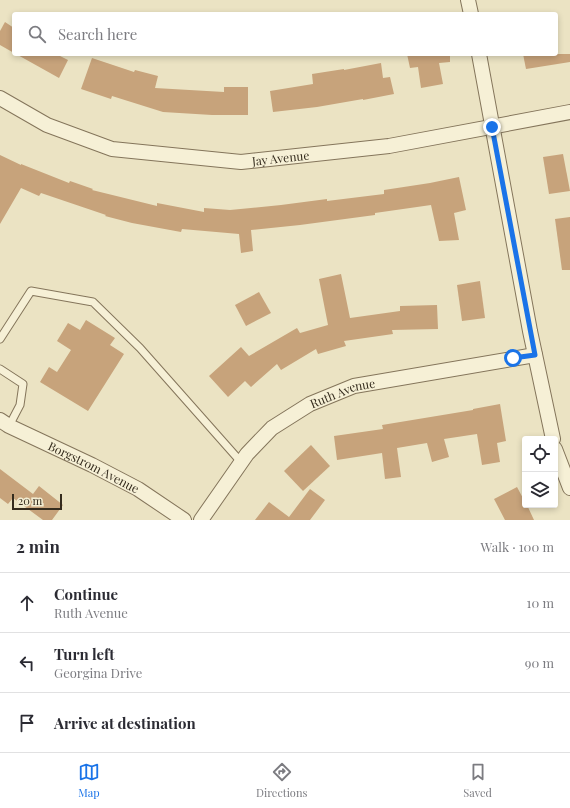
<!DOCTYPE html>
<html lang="en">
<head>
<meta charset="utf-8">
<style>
  :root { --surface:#fff; --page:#f2f2f3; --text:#2b2b33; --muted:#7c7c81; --line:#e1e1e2; --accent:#1a73e8 }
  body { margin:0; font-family:"Playfair Display",serif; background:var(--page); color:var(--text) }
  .controls { position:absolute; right:12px; bottom:12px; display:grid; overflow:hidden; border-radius:4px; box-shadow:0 2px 6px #0003 }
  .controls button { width:36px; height:36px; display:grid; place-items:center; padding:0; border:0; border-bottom:1px solid var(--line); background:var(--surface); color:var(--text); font:20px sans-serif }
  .scale { position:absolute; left:12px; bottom:10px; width:50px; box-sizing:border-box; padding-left:4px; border:2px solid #352c1e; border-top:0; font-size:11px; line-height:14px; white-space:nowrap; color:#352c1e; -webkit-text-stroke:3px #f3edd2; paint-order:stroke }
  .stop { position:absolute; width:12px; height:12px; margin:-9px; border:3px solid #1a73e8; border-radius:50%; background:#fff }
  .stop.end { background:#1a73e8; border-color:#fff; box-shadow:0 1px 4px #0008 }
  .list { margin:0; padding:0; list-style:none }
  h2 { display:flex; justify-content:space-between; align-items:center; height:52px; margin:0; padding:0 16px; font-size:17px }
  h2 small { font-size:13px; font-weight:400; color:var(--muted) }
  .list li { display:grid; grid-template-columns:26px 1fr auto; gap:12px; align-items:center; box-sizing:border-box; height:60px; padding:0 16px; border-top:1px solid var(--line) }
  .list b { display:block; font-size:15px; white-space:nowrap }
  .list p { margin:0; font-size:13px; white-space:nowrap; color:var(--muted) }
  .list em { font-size:13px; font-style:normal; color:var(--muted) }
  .icon { flex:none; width:22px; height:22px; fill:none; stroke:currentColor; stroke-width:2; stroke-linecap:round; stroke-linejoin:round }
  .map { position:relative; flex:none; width:570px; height:520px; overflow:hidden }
  .search { position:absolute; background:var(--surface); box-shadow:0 2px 6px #0003; left:12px; right:12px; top:12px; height:44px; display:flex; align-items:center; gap:10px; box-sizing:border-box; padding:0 14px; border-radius:4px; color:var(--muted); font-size:15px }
  .sheet { height:232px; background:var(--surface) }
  nav { display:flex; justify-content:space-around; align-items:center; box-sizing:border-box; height:56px; border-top:1px solid var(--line); background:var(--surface); font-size:11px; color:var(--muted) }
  nav a { display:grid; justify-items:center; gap:2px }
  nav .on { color:var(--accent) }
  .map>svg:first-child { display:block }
</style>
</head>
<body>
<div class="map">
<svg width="570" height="520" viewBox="0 0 570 520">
  <rect width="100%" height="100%" fill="#ebe3c3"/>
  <g fill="#c7a37b">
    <polygon points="5,22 14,28 14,53 0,45 0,31"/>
    <polygon points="16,54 56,54 68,60 59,78"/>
    <polygon points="407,54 450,54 450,62 439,63 443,84 421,88 418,67 410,68"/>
    <polygon points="523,54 570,54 570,62 526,69"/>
    <polygon points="92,58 134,72 135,70 158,76 155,88 224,92 224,87 248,87 248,115 212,115 163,112 112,96 111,99 81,89"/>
    <polygon points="381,63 383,78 390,77 394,94 363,100 363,99 317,107 273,112 270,91 313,84 312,74 344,69 344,70"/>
    <polygon points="563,154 570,191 549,194 543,157"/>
    <polygon points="0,155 21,165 21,164 69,183 70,181 93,189 92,190 157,206 157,203 204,212 204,208 230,210 281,205 327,199 327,201 384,194 384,190 430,183 459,177 466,210 454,213 459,240 439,241 431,205 375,213 375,215 300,225 251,230 253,251 241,253 239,234 182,229 181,232 132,223 105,216 106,215 41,193 39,196 21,188 0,224"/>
    <polygon points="570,217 570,270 562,270 555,219"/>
    <polygon points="341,274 350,318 400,311 400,306 437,305 438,329 392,330 393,334 344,341 346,346 318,354 316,349 281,370 277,364 251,387 245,381 228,397 209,376 241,347 249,356 297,328 300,333 328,325 319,279"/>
    <polygon points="480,281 485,318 462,321 457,285"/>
    <polygon points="259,292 271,313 246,326 235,305"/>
    <polygon points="86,320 115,338 110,345 124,354 88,411 40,382 49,367 57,372 71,350 57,341 68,323 80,330"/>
    <polygon points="500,404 506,441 497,443 500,462 482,465 477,434 444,439 449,457 432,462 427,443 397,448 401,477 385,479 382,453 337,460 334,436 383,429 382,425 473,410 473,409"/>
    <polygon points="311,445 330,466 303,491 284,471"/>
    <polygon points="0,469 33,494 39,486 63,505 52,520 43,520 13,498 8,504 0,498"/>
    <polygon points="517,487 525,502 525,505 527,505 534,520 505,520 494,499"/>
    <polygon points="310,489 325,500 310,520 255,520 269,502 289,517"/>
  </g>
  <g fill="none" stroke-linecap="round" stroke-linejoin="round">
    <defs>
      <g id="lane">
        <polyline points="0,339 31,291 93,302 140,348 241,462"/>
        <polyline points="0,369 23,384 20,405 9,426"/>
      </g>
      <g id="street">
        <polyline points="468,0 471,14"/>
        <polyline points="479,54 530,331 553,439"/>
        <path id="s1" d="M0,98L47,125L112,149L241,162L389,146L570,112"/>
        <path id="s2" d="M0,420L9,426L92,465L138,489L184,520"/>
        <polyline points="555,449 570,488"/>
        <path id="s3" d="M201,520L247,454L272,428L310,404L354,386L535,355"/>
      </g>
    </defs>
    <use href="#lane" stroke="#84755b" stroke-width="9"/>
    <use href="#street" stroke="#84755b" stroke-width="16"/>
    <use href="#lane" stroke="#f6f0d6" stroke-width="7"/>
    <use href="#street" stroke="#f6f0d6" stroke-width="14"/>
  </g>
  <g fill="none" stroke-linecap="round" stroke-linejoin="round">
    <polyline stroke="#1a73e8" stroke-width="5" points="492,127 535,355 513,358"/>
  </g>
  <g text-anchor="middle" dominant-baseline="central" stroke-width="3.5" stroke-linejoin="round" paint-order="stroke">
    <g font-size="12" fill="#352c1e" stroke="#f3edd2">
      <text stroke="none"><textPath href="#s1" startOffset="293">Jay Avenue</textPath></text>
      <text stroke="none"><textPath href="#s3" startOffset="196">Ruth Avenue</textPath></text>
      <text stroke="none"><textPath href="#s2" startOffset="105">Borgstrom Avenue</textPath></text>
    </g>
  </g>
</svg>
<div class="controls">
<button><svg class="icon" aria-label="locate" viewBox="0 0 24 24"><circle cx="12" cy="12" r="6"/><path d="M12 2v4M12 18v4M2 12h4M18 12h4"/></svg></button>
<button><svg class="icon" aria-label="layers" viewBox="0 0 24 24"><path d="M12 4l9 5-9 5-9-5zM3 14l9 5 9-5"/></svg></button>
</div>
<div class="scale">20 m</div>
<div class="stop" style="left:513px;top:358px"></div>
<div class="stop end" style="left:492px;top:127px"></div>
<div class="search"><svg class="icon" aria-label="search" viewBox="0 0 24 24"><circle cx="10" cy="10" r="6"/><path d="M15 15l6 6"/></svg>Search here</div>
</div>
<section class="sheet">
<h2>2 min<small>Walk · 100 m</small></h2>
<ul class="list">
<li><svg class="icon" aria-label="ahead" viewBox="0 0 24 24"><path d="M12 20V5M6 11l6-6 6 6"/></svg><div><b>Continue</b><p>Ruth Avenue</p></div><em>10 m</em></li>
<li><svg class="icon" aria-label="left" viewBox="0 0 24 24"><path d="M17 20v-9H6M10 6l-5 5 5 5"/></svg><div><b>Turn left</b><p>Georgina Drive</p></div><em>90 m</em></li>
<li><svg class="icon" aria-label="arrive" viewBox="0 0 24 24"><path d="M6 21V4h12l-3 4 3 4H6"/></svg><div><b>Arrive at destination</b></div></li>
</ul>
</section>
<nav>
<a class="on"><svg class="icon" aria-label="map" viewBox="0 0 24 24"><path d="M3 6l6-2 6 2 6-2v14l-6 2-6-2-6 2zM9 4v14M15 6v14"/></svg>Map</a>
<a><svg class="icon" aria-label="directions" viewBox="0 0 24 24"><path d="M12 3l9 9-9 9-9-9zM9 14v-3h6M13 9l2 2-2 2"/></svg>Directions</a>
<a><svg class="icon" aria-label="saved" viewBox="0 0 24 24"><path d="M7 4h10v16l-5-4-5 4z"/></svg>Saved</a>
</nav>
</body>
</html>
